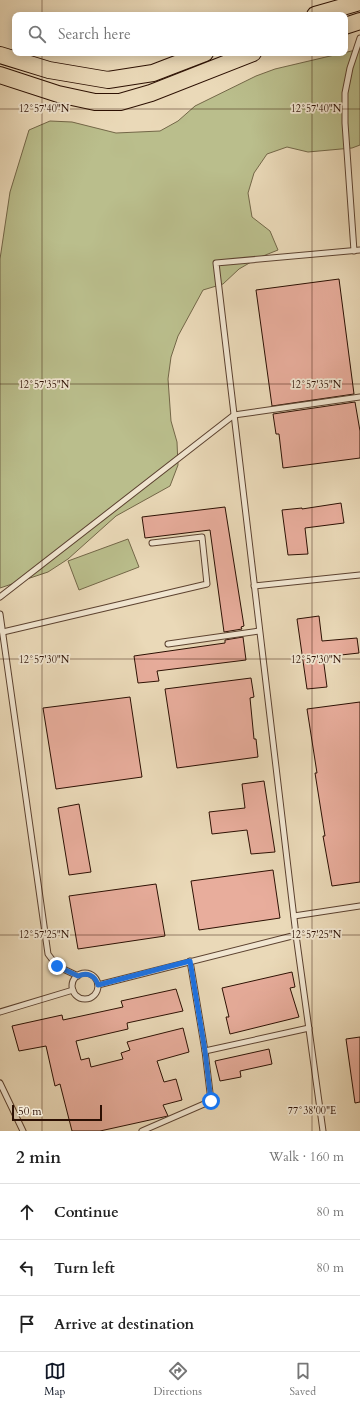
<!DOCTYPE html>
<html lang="en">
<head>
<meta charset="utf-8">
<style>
  :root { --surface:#fff; --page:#f2f2f2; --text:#222; --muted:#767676; --line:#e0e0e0; --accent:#111827 }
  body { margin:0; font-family:Cardo,serif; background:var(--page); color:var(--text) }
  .scale { position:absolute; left:12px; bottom:10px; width:90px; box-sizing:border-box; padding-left:4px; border:2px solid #2c1003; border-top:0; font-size:11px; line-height:14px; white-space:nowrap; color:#2c1003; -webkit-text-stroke:3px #f1e6d1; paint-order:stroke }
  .stop { position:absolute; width:12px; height:12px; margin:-9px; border:3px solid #1a73e8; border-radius:50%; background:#fff }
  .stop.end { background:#1a73e8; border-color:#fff; box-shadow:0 1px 4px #0008 }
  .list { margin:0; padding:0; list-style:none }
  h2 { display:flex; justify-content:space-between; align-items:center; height:52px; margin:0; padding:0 16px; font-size:17px }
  h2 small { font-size:13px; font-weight:400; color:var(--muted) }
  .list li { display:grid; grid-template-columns:26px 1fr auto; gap:12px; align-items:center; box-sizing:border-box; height:56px; padding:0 16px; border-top:1px solid var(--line) }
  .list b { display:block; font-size:15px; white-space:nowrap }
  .list em { font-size:13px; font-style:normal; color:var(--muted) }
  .icon { flex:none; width:22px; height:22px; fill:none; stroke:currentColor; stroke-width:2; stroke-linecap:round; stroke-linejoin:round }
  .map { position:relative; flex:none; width:360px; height:1131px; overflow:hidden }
  .search { position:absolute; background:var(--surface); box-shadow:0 2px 10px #0003; left:12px; right:12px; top:12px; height:44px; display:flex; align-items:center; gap:10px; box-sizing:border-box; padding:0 14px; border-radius:8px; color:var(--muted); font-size:15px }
  .sheet { height:220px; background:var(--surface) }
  nav { display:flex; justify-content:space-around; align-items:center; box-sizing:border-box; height:56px; border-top:1px solid var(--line); background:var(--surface); font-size:11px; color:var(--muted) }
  nav a { display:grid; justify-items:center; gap:2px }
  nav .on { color:var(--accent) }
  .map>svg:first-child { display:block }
</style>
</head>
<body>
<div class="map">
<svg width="360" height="1131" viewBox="0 0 360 1131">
  <rect width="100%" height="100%" fill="#ead9b8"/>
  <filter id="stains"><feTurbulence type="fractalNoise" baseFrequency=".005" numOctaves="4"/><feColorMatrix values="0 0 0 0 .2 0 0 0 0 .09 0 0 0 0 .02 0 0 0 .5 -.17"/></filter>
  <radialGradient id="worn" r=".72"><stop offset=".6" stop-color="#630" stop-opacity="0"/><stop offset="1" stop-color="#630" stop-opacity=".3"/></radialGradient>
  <g fill="#babe8c" stroke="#736748">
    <polygon points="360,49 360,145 352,148 308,152 287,147 267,154 254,173 248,193 252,217 270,231 278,250 258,258 239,269 223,284 203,290 178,336 171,357 168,379 171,421 177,442 178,465 170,486 116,516 68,559 48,572 0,588 0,259 10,192 29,130 50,121 72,122 116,133 160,131 178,121 195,106 256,76 275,69"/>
    <polygon points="128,539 139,567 79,590 68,561"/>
  </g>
  <g fill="#e8ad9c" stroke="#2c1003">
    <polygon points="339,279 354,394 272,406 256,290"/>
    <polygon points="355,402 360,431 360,458 283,468 279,434 276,434 273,414"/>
    <polygon points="341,503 344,523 305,528 308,554 288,555 282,510 302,508 302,509"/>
    <polygon points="225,507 244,626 241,627 242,629 224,632 210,530 145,538 142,517"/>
    <polygon points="319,616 322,641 357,638 359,653 323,657 327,687 307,689 297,619"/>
    <polygon points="243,637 246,660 157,671 159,681 138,683 134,656 225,643 225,640"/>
    <polygon points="251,678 254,697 250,698 254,739 256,739 258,757 177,768 165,689"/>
    <polygon points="130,697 142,777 56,789 43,708"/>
    <polygon points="360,702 360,882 332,886 323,836 325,836 315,773 317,773 307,709"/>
    <polygon points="264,781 275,852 251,854 247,830 212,834 209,812 245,808 242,784"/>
    <polygon points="79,804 91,872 69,875 58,808"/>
    <polygon points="273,870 280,918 199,930 191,881"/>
    <polygon points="156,884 165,936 78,949 69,896"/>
    <polygon points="292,972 295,987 290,988 299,1017 230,1034 226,1017 229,1017 222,988"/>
    <polygon points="176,989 183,1011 127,1023 128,1029 76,1041 81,1060 89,1058 91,1067 123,1059 121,1053 130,1050 127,1042 183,1028 189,1052 157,1061 164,1082 176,1079 182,1100 163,1105 168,1116 100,1131 72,1131 60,1084 55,1086 46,1046 19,1051 12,1026 62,1015 63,1020 123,1007 121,1001"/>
    <polygon points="360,1037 360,1102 355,1103 346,1039"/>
    <polygon points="269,1049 272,1064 240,1071 241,1077 220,1081 215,1061"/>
  </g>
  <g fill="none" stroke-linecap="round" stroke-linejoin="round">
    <defs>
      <g id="service">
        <polyline points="354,251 345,123 345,93 350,68 360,38"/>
        <polyline points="254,586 360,575"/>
        <polyline points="0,597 234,415 360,397"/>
        <polyline points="0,614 48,954 57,966 78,976"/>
        <polyline points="3,632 207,584 202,537 152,543"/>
        <polyline points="168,644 259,631"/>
        <polyline points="294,916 360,906"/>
        <circle cx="85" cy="986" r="13"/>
        <polyline points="98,985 296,935"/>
        <polyline points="0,1012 73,990"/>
        <polyline points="205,1051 309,1028"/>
        <polyline points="0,1083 23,1131"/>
        <polyline points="142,1131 211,1101 205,1051 190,961"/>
        <polyline points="323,1131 296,935 216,263 360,250"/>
      </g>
      <g id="primary">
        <polyline points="315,15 360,2"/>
        <polyline points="345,26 360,21"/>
        <polyline points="0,55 49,70 108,80 153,73 205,53"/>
        <polyline points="0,75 58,94 95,102 120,102 151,93 253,53"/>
      </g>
    </defs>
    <use href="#service" stroke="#5c4230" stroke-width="7"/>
    <use href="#primary" stroke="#2c1003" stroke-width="18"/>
    <use href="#service" stroke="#f1e6d1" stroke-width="5"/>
    <use href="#primary" stroke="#ead9b8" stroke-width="16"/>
  </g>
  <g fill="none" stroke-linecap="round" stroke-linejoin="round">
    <path stroke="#1a73e8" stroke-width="5" d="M57,966L78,976C87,972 95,975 98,985L190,961L205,1051L211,1101"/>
  </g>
  <path fill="none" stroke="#2c1003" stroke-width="1" stroke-opacity="0.45" d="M42,0V15M312,0V15M42,53V1131M312,53V1131M0,109H360M0,384H360M0,659H360M0,935H360"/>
  <g font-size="10" text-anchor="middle" fill="#2c1003" stroke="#f1e6d1" stroke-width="3.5" stroke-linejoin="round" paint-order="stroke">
    <text x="44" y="112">12°57'40"N</text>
    <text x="316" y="112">12°57'40"N</text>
    <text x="44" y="388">12°57'35"N</text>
    <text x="316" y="388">12°57'35"N</text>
    <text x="44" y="663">12°57'30"N</text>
    <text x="316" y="663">12°57'30"N</text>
    <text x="44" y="938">12°57'25"N</text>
    <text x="316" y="938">12°57'25"N</text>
    <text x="312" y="1114">77°38'00"E</text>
  </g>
  <rect width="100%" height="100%" filter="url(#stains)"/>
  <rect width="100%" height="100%" fill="url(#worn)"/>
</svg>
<div class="scale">50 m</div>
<div class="stop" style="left:211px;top:1101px"></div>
<div class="stop end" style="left:57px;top:966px"></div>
<div class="search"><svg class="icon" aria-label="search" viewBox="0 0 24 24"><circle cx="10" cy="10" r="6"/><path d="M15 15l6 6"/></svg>Search here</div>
</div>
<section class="sheet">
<h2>2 min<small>Walk · 160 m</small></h2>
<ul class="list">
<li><svg class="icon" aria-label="ahead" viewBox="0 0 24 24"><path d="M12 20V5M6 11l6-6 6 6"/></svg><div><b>Continue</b></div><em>80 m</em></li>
<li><svg class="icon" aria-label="left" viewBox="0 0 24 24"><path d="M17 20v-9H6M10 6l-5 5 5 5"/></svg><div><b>Turn left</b></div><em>80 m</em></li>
<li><svg class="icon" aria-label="arrive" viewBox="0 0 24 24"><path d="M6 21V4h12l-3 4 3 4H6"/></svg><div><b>Arrive at destination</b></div></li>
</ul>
</section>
<nav>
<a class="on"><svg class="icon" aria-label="map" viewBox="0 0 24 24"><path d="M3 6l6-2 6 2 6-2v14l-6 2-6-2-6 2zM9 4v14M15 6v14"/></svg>Map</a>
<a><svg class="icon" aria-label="directions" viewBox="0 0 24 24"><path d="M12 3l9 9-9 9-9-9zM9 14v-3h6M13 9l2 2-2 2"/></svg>Directions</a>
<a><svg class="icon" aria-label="saved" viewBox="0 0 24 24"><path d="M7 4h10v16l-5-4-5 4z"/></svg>Saved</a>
</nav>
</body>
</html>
